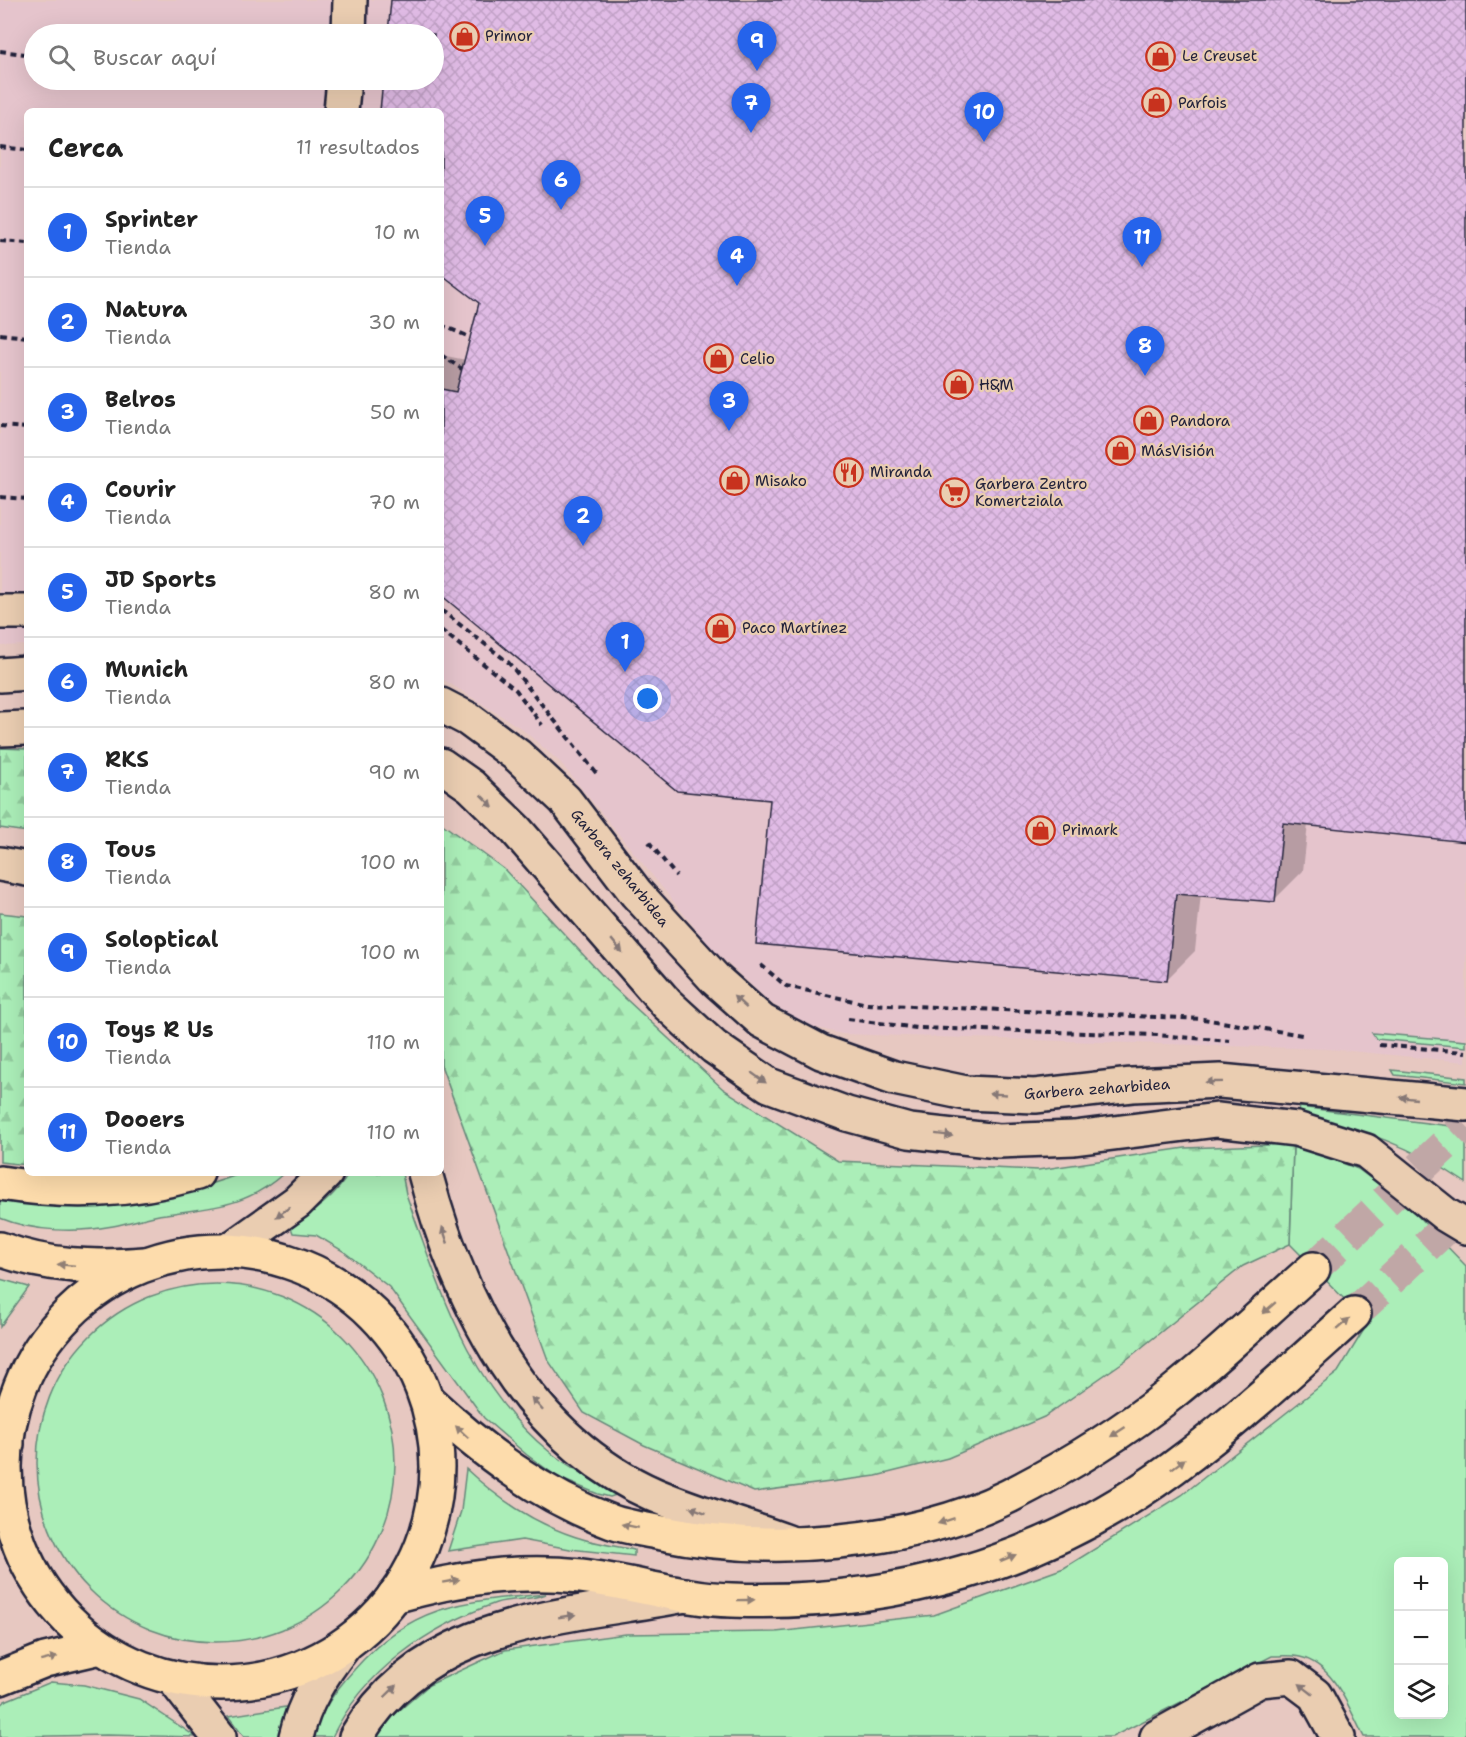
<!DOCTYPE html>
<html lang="es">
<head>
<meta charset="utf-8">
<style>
  :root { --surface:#fff; --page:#f6f6f6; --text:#222; --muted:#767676; --line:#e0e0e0; --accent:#2563eb }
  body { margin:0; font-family:"Shantell Sans",sans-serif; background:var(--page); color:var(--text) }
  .controls { position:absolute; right:18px; bottom:18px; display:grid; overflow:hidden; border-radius:9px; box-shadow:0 6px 24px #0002 }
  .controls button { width:54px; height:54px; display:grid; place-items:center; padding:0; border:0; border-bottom:2px solid var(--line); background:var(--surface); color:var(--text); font:30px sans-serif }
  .you { position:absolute; left:648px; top:699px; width:21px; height:21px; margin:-15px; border:4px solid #fff; border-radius:50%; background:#1a73e8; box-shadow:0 0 0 9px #1a73e833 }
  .badge { display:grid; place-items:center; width:39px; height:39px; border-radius:50%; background:var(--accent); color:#fff; font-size:20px; font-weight:700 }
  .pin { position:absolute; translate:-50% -50px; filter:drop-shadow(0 2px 3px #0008) }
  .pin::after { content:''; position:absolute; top:32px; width:21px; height:18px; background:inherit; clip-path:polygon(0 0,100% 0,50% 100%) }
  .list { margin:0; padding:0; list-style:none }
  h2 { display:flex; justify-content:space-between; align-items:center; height:78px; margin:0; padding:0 24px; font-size:26px }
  h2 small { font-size:20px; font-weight:400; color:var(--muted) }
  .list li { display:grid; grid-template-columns:39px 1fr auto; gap:18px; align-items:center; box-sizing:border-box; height:90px; padding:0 24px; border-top:2px solid var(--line) }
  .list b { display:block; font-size:22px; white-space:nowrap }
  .list p { margin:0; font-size:20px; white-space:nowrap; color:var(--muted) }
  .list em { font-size:20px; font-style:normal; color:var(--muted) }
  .icon { flex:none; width:33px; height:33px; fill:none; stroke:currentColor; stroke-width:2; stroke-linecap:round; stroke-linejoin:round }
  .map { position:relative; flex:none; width:1466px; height:1737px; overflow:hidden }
  .search { position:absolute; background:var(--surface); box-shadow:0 6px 24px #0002; left:24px; top:24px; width:420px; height:66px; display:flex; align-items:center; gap:15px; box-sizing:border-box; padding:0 21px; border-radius:33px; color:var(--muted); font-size:22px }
  .panel { position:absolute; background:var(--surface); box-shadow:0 6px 24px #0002; left:24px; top:108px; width:420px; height:1068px; border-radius:9px }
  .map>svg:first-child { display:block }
</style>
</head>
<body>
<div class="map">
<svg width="1466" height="1737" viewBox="0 0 1466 1737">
  <defs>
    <pattern id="forest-firs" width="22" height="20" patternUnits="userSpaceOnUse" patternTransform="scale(1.5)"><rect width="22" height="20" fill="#abeeb8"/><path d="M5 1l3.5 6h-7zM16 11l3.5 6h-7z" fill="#93cc9f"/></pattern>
    <pattern id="building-cross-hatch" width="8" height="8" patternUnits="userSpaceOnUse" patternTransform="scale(1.5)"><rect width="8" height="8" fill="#e0bbe5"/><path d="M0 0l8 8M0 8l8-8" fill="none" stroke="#c0a0c5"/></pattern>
  </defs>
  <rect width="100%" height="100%" fill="#e7c8c1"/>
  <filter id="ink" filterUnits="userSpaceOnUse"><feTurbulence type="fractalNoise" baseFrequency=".0167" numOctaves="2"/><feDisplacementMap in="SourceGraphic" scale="12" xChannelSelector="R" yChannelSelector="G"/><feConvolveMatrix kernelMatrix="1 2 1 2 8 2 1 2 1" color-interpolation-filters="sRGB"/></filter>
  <g filter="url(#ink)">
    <path fill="#e5c4cc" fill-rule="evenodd" d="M0,0H1466V1062L1329,1049L841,1034L804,1024L771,1003L713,950L560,762L522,729L441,678V111H27V645L0,646ZM34,34H434V80H34Z"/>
    <g fill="#abeeb8" stroke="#66887a" stroke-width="1.5" fill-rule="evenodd">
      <polygon points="1372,1033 1466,1041 1466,1047 1376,1039"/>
      <polygon points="1392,1070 1466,1078 1466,1083 1395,1075"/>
      <path d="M1300,1107L1466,1128V1183C1412,1146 1361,1128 1297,1116Z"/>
      <path d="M1293,1144L1358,1169L1409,1207L1466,1266V1737H1364C1349,1709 1335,1665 1300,1657C1292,1655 1280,1656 1272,1656L1112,1737H374L380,1727L429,1685L505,1650L626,1634L776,1632L934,1615L1064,1568L1182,1495L1338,1372L1368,1323L1290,1244ZM1398,1562H1444V1714H1398Z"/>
      <path d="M242,1173H284C247,1207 213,1207 166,1214C148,1216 130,1223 113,1226C77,1233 34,1232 0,1218V1200C80,1211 166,1202 242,1173Z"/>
      <path d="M349,1173H402L406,1194C440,1288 469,1388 551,1453C571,1469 596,1479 616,1495L610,1497L598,1494L559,1478L527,1455L484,1418L389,1287L343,1251L316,1235L293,1233L290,1225C311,1215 338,1194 349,1173Z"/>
      <polygon points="0,1279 29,1287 0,1327"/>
      <circle cx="216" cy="1463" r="179"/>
      <path d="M466,1469C497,1498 536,1524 576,1537C594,1543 615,1546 634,1550V1556L570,1549L522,1540L448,1551L461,1511Z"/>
      <path d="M546,1594C530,1601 512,1598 496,1603C428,1627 364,1671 332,1737H314C321,1710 335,1691 353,1671C412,1604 462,1601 546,1594Z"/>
      <polygon points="51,1682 84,1685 139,1699 196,1737 106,1735 0,1737 0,1705 5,1701"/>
      <polygon points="286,1707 280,1737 244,1737 228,1716"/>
    </g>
    <g fill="url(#forest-firs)" stroke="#66887a" stroke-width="1.5">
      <polygon points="0,748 27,749 27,832 0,828"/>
      <polygon points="441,823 504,869 613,987 723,1089 838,1161 1038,1170 1185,1148 1293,1144 1290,1244 1243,1266 1126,1360 1044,1417 948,1458 876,1476 754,1492 644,1445 584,1413 548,1360 441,1065"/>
      <polygon points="0,913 27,916 27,1165 0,1162"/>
    </g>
    <polygon fill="#0003" points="392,0 1466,0 1466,840 1308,824 1303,871 1274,900 1201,894 1195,951 1166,980 771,798 441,593 441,355 466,360 481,303 441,272 441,111 381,111 384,80 434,80 434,34 388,34"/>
    <polygon fill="url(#building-cross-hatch)" stroke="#22223b" stroke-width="1.5" points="391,0 1466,0 1466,842 1283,823 1275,902 1176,894 1167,981 756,944 770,800 677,791 441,595 441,389 456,392 479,303 441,274 441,111 380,111 383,80 434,80 434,34 388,34"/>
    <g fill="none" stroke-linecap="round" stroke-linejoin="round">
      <g stroke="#c0a7a6" stroke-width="33" stroke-dasharray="33 16" stroke-linecap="butt">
        <polyline points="1313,1269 1466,1125"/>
        <polyline points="1354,1314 1466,1209"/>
      </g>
      <defs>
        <g id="minor">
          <polyline points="349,34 350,0"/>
          <polyline points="341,111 344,80"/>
          <polyline points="0,612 27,612"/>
          <polyline points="0,675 27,673"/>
          <polyline points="441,705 468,719 518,756 565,800 636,893 716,980 762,1021 821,1052 894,1078 966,1093 1035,1096 1132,1085 1220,1081 1466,1104"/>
          <polyline points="0,729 27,728"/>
          <polyline points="441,765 471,786 516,830 667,1004 714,1047 769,1085 847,1114 909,1131 998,1141 1074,1138 1217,1120 1296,1129 1366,1151 1446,1215 1466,1227"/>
          <polyline points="0,864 27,869"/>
          <path d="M425,1173C459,1303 525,1438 655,1495C698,1513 744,1526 788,1542"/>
          <polyline points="231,1249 297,1202 326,1173"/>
          <polyline points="173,1678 219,1737"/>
          <path d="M296,1737C304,1702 322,1674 344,1646"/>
          <path d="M356,1737C426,1618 563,1618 685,1595"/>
          <polyline points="1157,1737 1260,1680 1291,1677 1315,1695 1338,1737"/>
        </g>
        <g id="major">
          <circle cx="221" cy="1467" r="216"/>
          <path d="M427,1400C482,1451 541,1496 612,1522C626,1527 642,1529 657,1532C766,1555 908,1546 1009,1496C1066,1467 1122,1433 1172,1393C1221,1354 1266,1310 1313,1269"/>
          <path d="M394,1596C457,1578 516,1569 581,1576C632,1582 682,1599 732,1600C892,1606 1043,1564 1173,1468C1237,1421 1295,1367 1354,1314"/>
          <polyline points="0,1678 45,1660 101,1647"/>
        </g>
        <g id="highway">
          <path d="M0,1183C69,1194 129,1192 197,1173"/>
          <path d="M0,1249C48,1267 95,1268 145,1264"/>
          <polyline points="0,1427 7,1444"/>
        </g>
      </defs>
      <use href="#minor" stroke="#22223b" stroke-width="38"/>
      <use href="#major" stroke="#22223b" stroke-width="38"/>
      <use href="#highway" stroke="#22223b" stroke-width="38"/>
      <g stroke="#22223b" stroke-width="4" stroke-dasharray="6 4.5" stroke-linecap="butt">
        <polyline points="0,51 34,55"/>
        <polyline points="0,147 27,150"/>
        <polyline points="0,241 27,243"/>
        <polyline points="441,325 470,337"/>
        <polyline points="0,334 27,337"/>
        <polyline points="441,355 462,369"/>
        <polyline points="0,426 27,428"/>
        <polyline points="0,497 27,499"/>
        <polyline points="441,610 508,662 597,774"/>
        <polyline points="441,630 516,690 542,725"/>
        <polyline points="649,842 676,876"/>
        <polyline points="761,965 786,986 867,1004 1203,1019 1302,1035"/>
        <polyline points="848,1019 917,1028 1157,1035 1230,1041"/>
        <polyline points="1379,1045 1466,1052"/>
      </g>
      <use href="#minor" stroke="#eacdb1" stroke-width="33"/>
      <use href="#major" stroke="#fddcac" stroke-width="33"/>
      <use href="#highway" stroke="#fddcac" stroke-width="33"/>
    </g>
    <defs><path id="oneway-solid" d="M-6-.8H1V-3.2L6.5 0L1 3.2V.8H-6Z" transform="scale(1.5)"/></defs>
    <g fill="#867876">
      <use href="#oneway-solid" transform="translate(487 801) rotate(45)"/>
      <use href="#oneway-solid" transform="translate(617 946) rotate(50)"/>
      <use href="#oneway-solid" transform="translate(740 1002) rotate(-138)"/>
      <use href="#oneway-solid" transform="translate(759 1078) rotate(35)"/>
      <use href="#oneway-solid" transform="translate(1214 1082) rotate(179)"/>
      <use href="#oneway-solid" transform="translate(998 1094) rotate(-177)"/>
      <use href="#oneway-solid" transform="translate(1408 1098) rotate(-174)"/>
      <use href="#oneway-solid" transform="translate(944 1135) rotate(7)"/>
      <use href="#oneway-solid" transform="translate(283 1212) rotate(144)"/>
      <use href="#oneway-solid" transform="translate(445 1235) rotate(-109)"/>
      <use href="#oneway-solid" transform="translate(537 1404) rotate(-132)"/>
      <use href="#oneway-solid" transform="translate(698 1510) rotate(-160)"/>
      <use href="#oneway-solid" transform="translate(567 1616) rotate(-9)"/>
      <use href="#oneway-solid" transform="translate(1306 1689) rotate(-142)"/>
      <use href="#oneway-solid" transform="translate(391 1691) rotate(-44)"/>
    </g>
    <g fill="#907f74">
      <use href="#oneway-solid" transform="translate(66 1265) rotate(-175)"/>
      <use href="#oneway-solid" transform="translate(1269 1308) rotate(139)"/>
      <use href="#oneway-solid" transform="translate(1343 1324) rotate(-41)"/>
      <use href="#oneway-solid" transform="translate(462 1432) rotate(-137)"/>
      <use href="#oneway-solid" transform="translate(1118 1432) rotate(147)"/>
      <use href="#oneway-solid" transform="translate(1178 1464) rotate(-37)"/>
      <use href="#oneway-solid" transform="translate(946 1521) rotate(162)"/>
      <use href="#oneway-solid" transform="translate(630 1526) rotate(-168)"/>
      <use href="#oneway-solid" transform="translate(1008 1558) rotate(-22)"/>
      <use href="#oneway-solid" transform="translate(451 1581) rotate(-10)"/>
      <use href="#oneway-solid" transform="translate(746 1600) rotate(-1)"/>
      <use href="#oneway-solid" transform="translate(49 1659) rotate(-14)"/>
    </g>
  </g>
  <defs>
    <symbol id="shop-ring" viewBox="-11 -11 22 22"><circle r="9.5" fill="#eacdb1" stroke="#c8321e" stroke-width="1.5"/><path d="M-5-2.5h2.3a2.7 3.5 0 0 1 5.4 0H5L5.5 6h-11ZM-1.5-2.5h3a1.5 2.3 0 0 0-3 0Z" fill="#c8321e"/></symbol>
    <symbol id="restaurant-ring" viewBox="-11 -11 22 22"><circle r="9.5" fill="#eacdb1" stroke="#c8321e" stroke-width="1.5"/><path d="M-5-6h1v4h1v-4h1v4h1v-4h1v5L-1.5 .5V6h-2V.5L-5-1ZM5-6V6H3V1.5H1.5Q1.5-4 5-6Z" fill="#c8321e"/></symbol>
    <symbol id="supermarket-ring" viewBox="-11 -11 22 22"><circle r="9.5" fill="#eacdb1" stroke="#c8321e" stroke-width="1.5"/><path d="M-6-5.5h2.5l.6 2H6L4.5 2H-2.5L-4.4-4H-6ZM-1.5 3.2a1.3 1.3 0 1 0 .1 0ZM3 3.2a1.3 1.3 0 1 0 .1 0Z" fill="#c8321e"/></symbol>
  </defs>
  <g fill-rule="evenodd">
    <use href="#shop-ring" x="448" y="20" width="33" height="33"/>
    <use href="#shop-ring" x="1144" y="40" width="33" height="33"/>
    <use href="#shop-ring" x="1140" y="86" width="33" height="33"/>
    <use href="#shop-ring" x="702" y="342" width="33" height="33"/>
    <use href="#shop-ring" x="942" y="368" width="33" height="33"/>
    <use href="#shop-ring" x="1132" y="404" width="33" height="33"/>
    <use href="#shop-ring" x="1104" y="434" width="33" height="33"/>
    <use href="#restaurant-ring" x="832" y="456" width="33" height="33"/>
    <use href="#shop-ring" x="718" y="464" width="33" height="33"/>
    <use href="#supermarket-ring" x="938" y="476" width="33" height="33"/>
    <use href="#shop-ring" x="704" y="612" width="33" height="33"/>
    <use href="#shop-ring" x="1024" y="814" width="33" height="33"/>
  </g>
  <g text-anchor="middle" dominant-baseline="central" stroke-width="4.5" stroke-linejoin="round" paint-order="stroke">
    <g font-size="15" fill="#22223b" stroke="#eacdb1" text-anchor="start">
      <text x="485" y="36">Primor</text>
      <text x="1182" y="56">Le Creuset</text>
      <text x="1178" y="103">Parfois</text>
      <text x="740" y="359">Celio</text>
      <text x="979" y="385">H&amp;M</text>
      <text x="1170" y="421">Pandora</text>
      <text x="1141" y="451">MásVisión</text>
      <text x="870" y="472">Miranda</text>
      <text x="755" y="481">Misako</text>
      <text x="975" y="484">Garbera Zentro<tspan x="975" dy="17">Komertziala</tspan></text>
      <text x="742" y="628">Paco Martínez</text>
      <text x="1062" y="830">Primark</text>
    </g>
    <g font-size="15" fill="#22223b" stroke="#eacdb1">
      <text transform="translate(620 868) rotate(51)">Garbera zeharbidea</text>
      <text transform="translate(1097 1089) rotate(-4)">Garbera zeharbidea</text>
    </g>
  </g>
</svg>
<div class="controls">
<button>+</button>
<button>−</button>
<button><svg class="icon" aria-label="layers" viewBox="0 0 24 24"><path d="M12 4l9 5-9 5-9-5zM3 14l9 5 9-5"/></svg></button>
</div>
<div class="you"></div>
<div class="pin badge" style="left:625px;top:672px">1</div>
<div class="pin badge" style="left:583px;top:546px">2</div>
<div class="pin badge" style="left:729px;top:431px">3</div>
<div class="pin badge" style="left:737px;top:286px">4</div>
<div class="pin badge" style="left:485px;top:246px">5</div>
<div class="pin badge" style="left:561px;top:210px">6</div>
<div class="pin badge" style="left:751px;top:133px">7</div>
<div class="pin badge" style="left:1145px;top:376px">8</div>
<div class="pin badge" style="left:757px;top:71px">9</div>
<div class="pin badge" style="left:984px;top:142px">10</div>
<div class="pin badge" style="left:1142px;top:267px">11</div>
<div class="search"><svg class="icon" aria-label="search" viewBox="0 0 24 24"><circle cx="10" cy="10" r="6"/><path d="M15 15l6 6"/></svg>Buscar aquí</div>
<section class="panel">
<h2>Cerca<small>11 resultados</small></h2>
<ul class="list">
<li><span class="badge">1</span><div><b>Sprinter</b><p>Tienda</p></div><em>10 m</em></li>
<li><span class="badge">2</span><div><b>Natura</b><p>Tienda</p></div><em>30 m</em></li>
<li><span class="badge">3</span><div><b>Belros</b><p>Tienda</p></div><em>50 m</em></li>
<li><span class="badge">4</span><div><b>Courir</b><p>Tienda</p></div><em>70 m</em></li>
<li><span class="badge">5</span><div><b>JD Sports</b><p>Tienda</p></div><em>80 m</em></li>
<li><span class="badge">6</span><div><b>Munich</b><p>Tienda</p></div><em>80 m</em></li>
<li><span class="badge">7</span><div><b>RKS</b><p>Tienda</p></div><em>90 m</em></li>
<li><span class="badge">8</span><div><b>Tous</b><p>Tienda</p></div><em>100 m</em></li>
<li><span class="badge">9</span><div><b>Soloptical</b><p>Tienda</p></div><em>100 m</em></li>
<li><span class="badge">10</span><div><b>Toys R Us</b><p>Tienda</p></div><em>110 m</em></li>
<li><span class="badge">11</span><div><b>Dooers</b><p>Tienda</p></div><em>110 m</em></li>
</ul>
</section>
</div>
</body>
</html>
